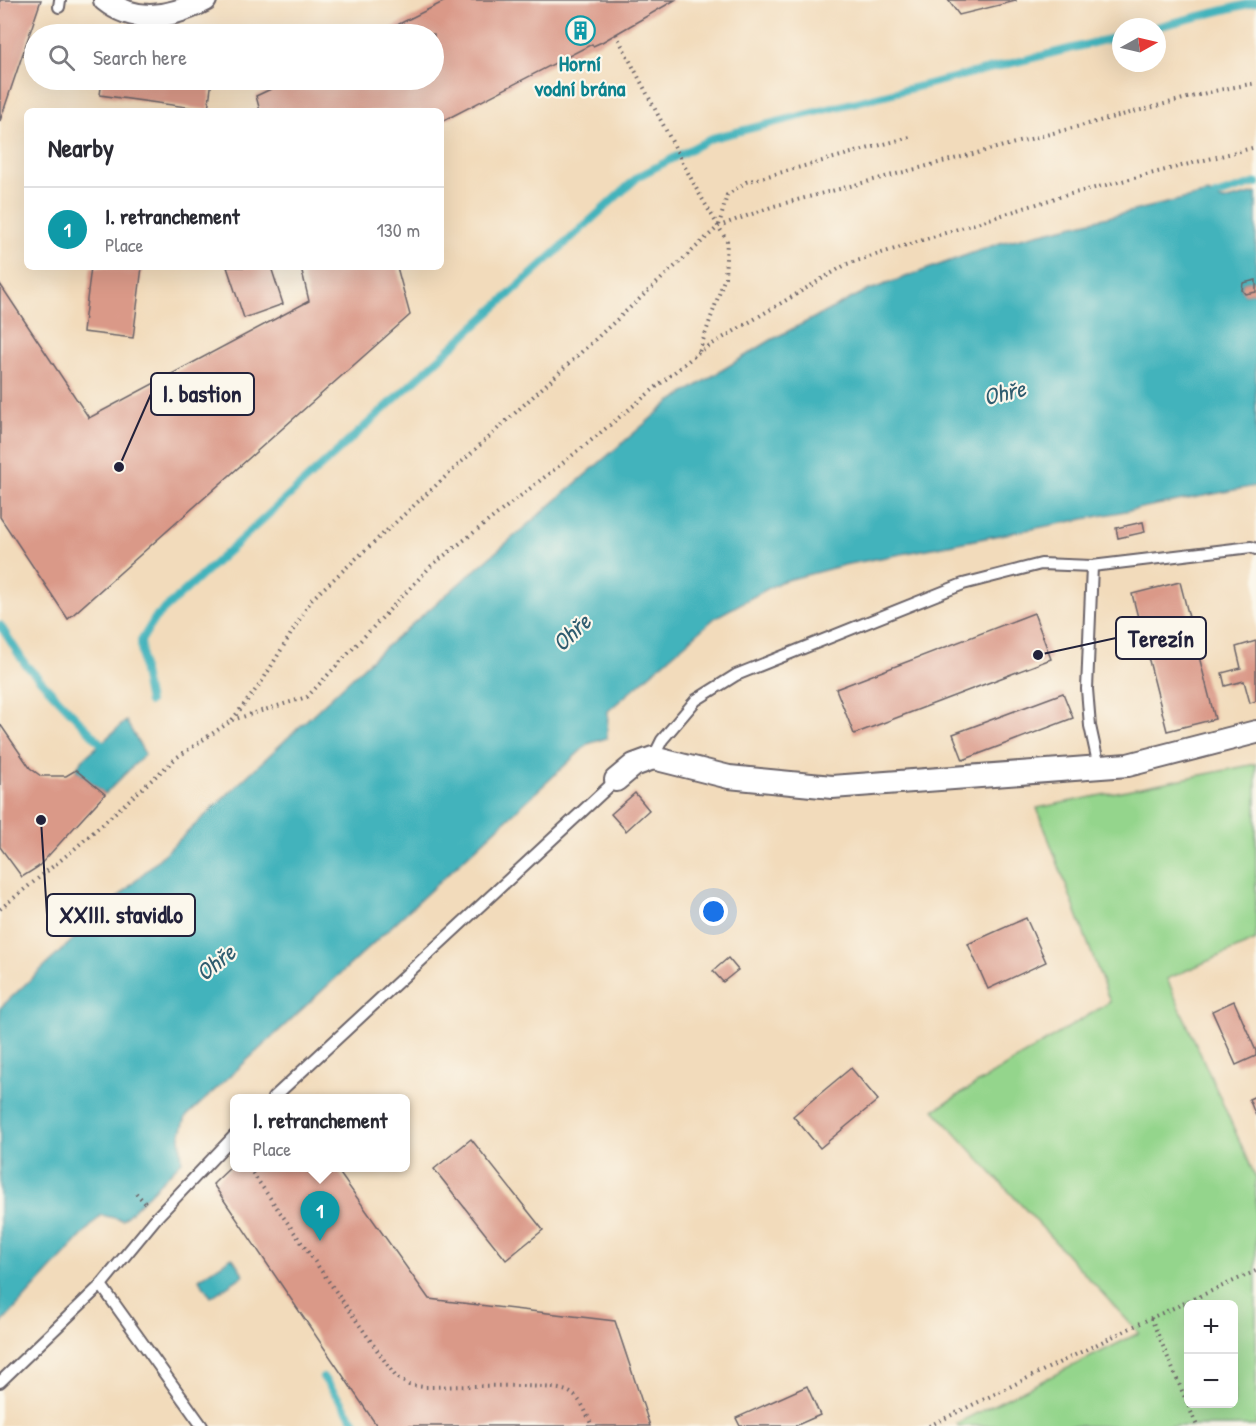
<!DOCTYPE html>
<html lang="en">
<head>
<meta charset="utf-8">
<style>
  :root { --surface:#fff; --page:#f2f2f3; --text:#2b2b33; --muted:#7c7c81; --line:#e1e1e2; --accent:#d93025 }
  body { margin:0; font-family:"Patrick Hand",sans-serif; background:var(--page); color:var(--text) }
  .controls { position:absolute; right:18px; bottom:18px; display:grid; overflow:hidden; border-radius:9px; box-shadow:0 6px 24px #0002 }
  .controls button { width:54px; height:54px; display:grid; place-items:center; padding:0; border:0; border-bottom:2px solid var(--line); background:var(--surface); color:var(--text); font:30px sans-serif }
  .compass { position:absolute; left:1112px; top:18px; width:54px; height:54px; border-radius:50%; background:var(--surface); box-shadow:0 6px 24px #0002; rotate:82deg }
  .you { position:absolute; left:714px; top:912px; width:21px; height:21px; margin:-15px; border:4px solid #fff; border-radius:50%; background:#1a73e8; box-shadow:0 0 0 9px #1a73e833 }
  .badge { display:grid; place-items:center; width:39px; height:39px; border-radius:50%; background:var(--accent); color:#fff; font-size:20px; font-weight:700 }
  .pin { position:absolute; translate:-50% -50px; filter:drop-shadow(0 2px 3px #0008) }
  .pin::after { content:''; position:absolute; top:32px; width:21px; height:18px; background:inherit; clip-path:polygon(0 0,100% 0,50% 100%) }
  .popup { position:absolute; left:230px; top:1094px; width:180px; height:78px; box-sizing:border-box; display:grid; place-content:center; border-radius:9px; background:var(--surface); filter:drop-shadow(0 2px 4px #0005); font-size:20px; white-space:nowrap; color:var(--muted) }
  .popup b { font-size:22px; color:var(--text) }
  .popup::after { content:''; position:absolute; left:50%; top:100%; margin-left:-12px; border:12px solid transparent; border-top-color:var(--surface) }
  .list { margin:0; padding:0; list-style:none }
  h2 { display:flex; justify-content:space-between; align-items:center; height:78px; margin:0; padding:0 24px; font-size:26px }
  h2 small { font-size:20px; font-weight:400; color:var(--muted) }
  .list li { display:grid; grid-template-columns:39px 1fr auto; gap:18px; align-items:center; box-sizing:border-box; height:84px; padding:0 24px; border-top:2px solid var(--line) }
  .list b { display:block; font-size:22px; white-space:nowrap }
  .list p { margin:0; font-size:20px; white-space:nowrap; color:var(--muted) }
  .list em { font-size:20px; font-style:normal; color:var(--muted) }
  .icon { flex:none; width:33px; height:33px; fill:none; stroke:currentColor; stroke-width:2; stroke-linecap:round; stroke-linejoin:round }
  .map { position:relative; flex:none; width:1256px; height:1426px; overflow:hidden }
  .search { position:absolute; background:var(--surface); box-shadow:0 6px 24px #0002; left:24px; top:24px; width:420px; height:66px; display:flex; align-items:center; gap:15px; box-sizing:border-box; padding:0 21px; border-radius:33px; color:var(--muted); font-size:22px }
  .panel { position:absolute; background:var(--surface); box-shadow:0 6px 24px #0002; left:24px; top:108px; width:420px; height:162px; border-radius:9px }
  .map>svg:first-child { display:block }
</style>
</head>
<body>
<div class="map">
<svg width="1256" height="1426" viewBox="0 0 1256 1426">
  <rect width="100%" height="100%" fill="#fbf7ec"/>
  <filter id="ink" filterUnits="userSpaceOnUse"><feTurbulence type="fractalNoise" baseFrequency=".0167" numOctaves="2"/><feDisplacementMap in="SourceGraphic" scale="12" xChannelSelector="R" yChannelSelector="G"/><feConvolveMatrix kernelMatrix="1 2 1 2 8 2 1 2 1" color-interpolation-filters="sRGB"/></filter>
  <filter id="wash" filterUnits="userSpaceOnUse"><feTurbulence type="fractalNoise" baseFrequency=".008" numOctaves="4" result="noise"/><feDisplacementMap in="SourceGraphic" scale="24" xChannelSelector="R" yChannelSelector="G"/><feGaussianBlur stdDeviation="1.35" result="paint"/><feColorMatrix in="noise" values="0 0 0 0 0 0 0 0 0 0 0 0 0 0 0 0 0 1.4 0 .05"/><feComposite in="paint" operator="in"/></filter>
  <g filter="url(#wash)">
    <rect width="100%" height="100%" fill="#f2dbbb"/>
    <path fill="#94d58c" stroke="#5b7c64" stroke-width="1.5" fill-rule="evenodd" d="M1256,764V940L1167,979L1256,1178V1426H958L957,1423L1139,1333L934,1110L1110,1002L1037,808ZM1188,1304H1234V1404H1188Z"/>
    <g fill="#43b3bc" stroke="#326a7c" stroke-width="1.5">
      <polygon points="1208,193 1223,201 1256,193 1256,280 1243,283 1241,288 1245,294 1256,292 1256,486 844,565 780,582 716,617 608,711 607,738 588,744 186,1117 180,1136 182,1161 123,1220 101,1215 0,1325 0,1008 375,656 670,402 771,340 864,292 1000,243"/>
      <polygon points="126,721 145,754 105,794 76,770 81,761"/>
      <polygon points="232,1257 244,1275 211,1297 199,1279"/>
    </g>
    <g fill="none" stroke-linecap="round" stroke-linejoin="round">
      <g stroke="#43b3bc" stroke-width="8">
        <polyline points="1156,27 1256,2"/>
        <polyline points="1215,196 1256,183"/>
        <polyline points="0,625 25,664 106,749"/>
        <polyline points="149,702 143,672 141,641 155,618 639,176 712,138 1121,36"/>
        <polyline points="323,1377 358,1426"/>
      </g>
    </g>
    <g id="blocks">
      <g fill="#da9988">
        <polygon points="0,0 41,0 0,121"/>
        <polygon points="447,0 675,0 602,42 593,46 592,44 441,122 441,111 260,111 256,96 290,80 434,80 434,34 379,34"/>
        <polygon points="948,0 1016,0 1016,1 959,15"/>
        <polygon points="322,28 325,34 310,34"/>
        <polygon points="102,80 212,80 208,110 100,95"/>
        <polygon points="91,267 142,267 133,338 83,332"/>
        <polygon points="227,267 271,267 283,304 244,318"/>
        <polygon points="301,267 397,267 410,315 68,619 0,517 0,284 89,418 309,301"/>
        <polygon points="1256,280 1256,292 1245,294 1242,290 1243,283"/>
        <polygon points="1143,522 1145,532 1118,538 1116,528"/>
        <polygon points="1180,582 1215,719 1167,731 1132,594"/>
        <polygon points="1034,613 1051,659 854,734 836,689"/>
        <polygon points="1256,641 1256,701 1250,703 1244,681 1225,686 1222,673 1241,668 1236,647"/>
        <polygon points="1063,693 1073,718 963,760 953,734"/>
        <polygon points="0,724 30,768 41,776 66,776 76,770 105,794 38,867 22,877 0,847"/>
        <polygon points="635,793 649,810 626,831 611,814"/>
        <polygon points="1026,918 1046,962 988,989 968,944"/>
        <polygon points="728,958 738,970 723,982 713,971"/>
        <polygon points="1234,1001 1256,1051 1256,1056 1236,1065 1212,1011"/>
        <polygon points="851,1068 878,1100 820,1148 793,1116"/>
        <polygon points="1256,1096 1256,1116 1249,1099"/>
        <polygon points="471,1139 543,1230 506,1260 434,1169"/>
        <polygon points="234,1164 234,1168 336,1168 429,1299 615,1321 650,1426 377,1426 213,1184"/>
        <polygon points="807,1386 820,1415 795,1426 740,1426 736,1418"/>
      </g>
    </g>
  </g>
  <g filter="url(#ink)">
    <use href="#blocks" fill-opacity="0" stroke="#6b6368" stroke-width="1.5"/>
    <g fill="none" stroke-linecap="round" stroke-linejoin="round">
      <defs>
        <g id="service">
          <polyline points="59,7 60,0"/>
          <polyline points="1092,566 1087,689 1090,726 1099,767"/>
          <polyline points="653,758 662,740 696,700 736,675 963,584 1041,564 1092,566 1251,547 1256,549"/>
          <polyline points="273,1098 616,780"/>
          <polyline points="101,1285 202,1426"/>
          <polyline points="0,1382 101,1285 157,1217 234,1136"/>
        </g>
        <g id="minor">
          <path d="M105,0C136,25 172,17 205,0"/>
          <polyline points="616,780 634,765 653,758 729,777 832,787 1128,765 1256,732"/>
        </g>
      </defs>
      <use href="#service" stroke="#6b6368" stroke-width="14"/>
      <use href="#minor" stroke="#6b6368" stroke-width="26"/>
      <g stroke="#6b6368" stroke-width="4" stroke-dasharray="1.5 4.5" stroke-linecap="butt">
        <polyline points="616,34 697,190 727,241 725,277 699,352"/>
        <polyline points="719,225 727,195 746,182 910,137"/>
        <polyline points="232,720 307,697 431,566 583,447 699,352 847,264 1059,197 1256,147"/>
        <polyline points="0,909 72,851 176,758 231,721 261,683 312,599 719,226 774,206 1214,91 1256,83"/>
        <path d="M249,1168L396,1377L409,1385L424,1387C451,1387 551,1382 569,1392C582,1399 586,1413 592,1426"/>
        <polyline points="136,1193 147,1205"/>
        <polyline points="1151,1318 1197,1426"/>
        <polyline points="929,1426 1151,1318 1256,1271"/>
      </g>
      <use href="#service" stroke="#fff" stroke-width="10"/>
      <use href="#minor" stroke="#fff" stroke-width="22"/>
    </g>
  </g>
  <defs>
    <symbol id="building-ring" viewBox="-11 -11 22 22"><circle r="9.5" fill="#fbf7ec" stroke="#0f9aa8" stroke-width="1.5"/><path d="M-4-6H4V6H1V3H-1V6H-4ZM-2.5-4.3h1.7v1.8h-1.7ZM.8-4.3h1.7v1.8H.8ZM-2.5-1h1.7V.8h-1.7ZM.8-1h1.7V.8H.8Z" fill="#0f9aa8"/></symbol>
  </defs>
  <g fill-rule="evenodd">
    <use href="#building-ring" x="564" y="14" width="33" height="33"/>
  </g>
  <g text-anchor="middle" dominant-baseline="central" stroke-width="4.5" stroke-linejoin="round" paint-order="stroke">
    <g font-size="22" font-weight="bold" fill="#0d838f" stroke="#fbf7ec">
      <text x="580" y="63">Horní<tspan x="580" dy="25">vodní brána</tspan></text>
    </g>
    <g font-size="24" font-style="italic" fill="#2f5c6f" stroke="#fbf7ec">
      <text transform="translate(1004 392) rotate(-14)">Ohře</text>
      <text transform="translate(571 632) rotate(-43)">Ohře</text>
      <text transform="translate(215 962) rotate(-39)">Ohře</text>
    </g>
  </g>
  <path fill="none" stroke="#22223b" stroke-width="2" d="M119 467L151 394M1038 655L1116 638M41 820L47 915"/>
  <g fill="#22223b" stroke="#fbf7ec" stroke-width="2">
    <circle cx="119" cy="467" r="6"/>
    <circle cx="1038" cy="655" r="6"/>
    <circle cx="41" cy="820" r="6"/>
  </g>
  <g fill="#fbf7ec" stroke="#22223b" stroke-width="2">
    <rect x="151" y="373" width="103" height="42" rx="6"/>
    <rect x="1116" y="617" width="90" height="42" rx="6"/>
    <rect x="47" y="894" width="148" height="42" rx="6"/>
  </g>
  <g font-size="24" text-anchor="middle" font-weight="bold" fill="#22223b">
    <text x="202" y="402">I. bastion</text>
    <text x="1161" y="647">Terezín</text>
    <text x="121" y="923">XXIII. stavidlo</text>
  </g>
</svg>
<div class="controls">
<button>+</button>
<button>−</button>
</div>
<svg class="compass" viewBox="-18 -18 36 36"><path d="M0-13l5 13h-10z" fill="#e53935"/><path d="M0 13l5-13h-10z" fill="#7c7c81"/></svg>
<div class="you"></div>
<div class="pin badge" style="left:320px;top:1241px;background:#0f9aa8">1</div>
<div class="popup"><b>I. retranchement</b>Place</div>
<div class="search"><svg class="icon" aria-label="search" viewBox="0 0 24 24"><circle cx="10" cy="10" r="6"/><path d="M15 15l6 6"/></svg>Search here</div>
<section class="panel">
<h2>Nearby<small></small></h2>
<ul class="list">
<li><span class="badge" style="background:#0f9aa8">1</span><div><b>I. retranchement</b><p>Place</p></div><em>130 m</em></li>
</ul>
</section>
</div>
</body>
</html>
